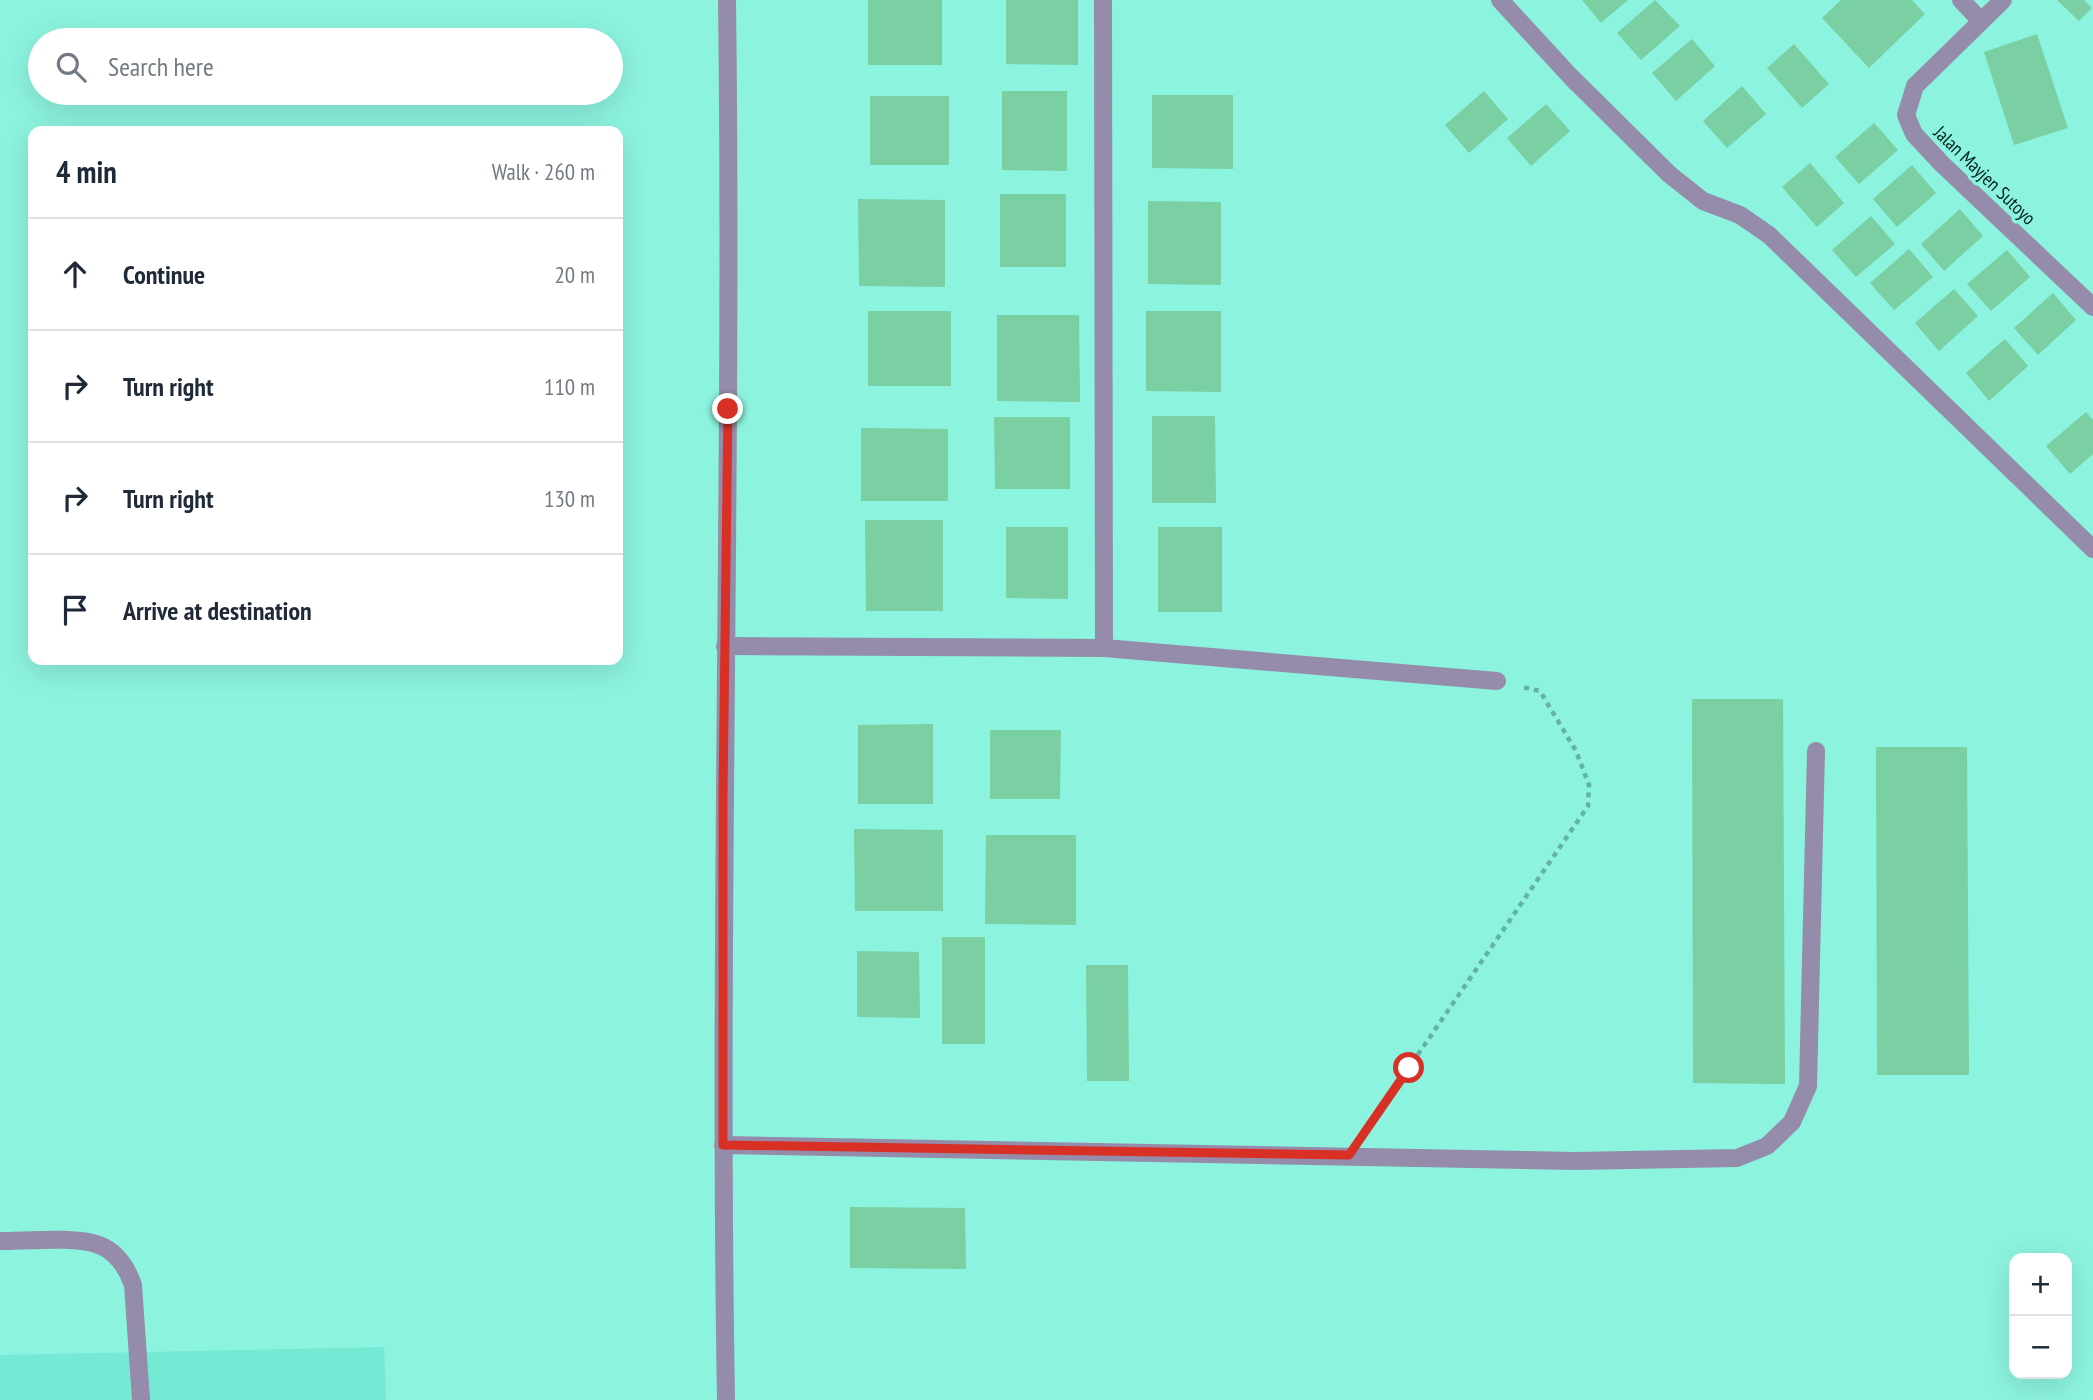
<!DOCTYPE html>
<html lang="en">
<head>
<meta charset="utf-8">
<style>
  :root { --surface:#fff; --page:#f6f6f7; --text:#1f2937; --muted:#747a83; --line:#e0e1e3 }
  body { margin:0; font-family:"PT Sans Narrow",sans-serif; background:var(--page); color:var(--text) }
  .controls { position:absolute; right:21px; bottom:21px; display:grid; overflow:hidden; border-radius:14px; box-shadow:0 7px 28px #0002 }
  .controls button { width:63px; height:63px; display:grid; place-items:center; padding:0; border:0; border-bottom:2px solid var(--line); background:var(--surface); color:var(--text); font:35px sans-serif }
  .stop { position:absolute; width:21px; height:21px; margin:-16px; border:5px solid #d93025; border-radius:50%; background:#fff }
  .stop.end { background:#d93025; border-color:#fff; box-shadow:0 2px 7px #0008 }
  .list { margin:0; padding:0; list-style:none }
  h2 { display:flex; justify-content:space-between; align-items:center; height:91px; margin:0; padding:0 28px; font-size:30px }
  h2 small { font-size:23px; font-weight:400; color:var(--muted) }
  .list li { display:grid; grid-template-columns:46px 1fr auto; gap:21px; align-items:center; box-sizing:border-box; height:112px; padding:0 28px; border-top:2px solid var(--line) }
  .list b { display:block; font-size:26px; white-space:nowrap }
  .list em { font-size:23px; font-style:normal; color:var(--muted) }
  .icon { flex:none; width:38px; height:38px; fill:none; stroke:currentColor; stroke-width:2; stroke-linecap:round; stroke-linejoin:round }
  .map { position:relative; flex:none; width:2093px; height:1400px; overflow:hidden }
  .search { position:absolute; background:var(--surface); box-shadow:0 7px 28px #0002; left:28px; top:28px; width:595px; height:77px; display:flex; align-items:center; gap:18px; box-sizing:border-box; padding:0 24px; border-radius:38px; color:var(--muted); font-size:26px }
  .panel { position:absolute; background:var(--surface); box-shadow:0 7px 28px #0002; left:28px; top:126px; width:595px; height:539px; border-radius:14px }
  .map>svg:first-child { display:block }
</style>
</head>
<body>
<div class="map">
<svg width="2093" height="1400" viewBox="0 0 2093 1400">
  <rect width="100%" height="100%" fill="#8cf3df"/>
  <polygon fill="#75e9d4" points="384,1347 386,1400 0,1400 0,1355"/>
  <g fill="#7acfa3">
    <rect x="868" y="0" width="74" height="65"/>
    <polygon points="1006,0 1078,0 1078,65 1006,64"/>
    <polygon points="1582,0 1628,0 1601,23"/>
    <polygon points="1655,0 1680,26 1641,60 1617,33"/>
    <polygon points="1841,0 1912,0 1925,14 1869,68 1822,18"/>
    <polygon points="2057,0 2084,0 2092,8 2079,21"/>
    <polygon points="2037,34 2068,128 2014,145 1984,52"/>
    <polygon points="1692,39 1715,66 1676,101 1652,73"/>
    <polygon points="1794,44 1829,84 1802,108 1767,68"/>
    <polygon points="1742,86 1766,114 1727,148 1703,121"/>
    <polygon points="1002,91 1067,91 1067,171 1002,170"/>
    <polygon points="1484,91 1508,119 1469,153 1445,125"/>
    <polygon points="1152,95 1233,95 1233,169 1152,168"/>
    <rect x="870" y="96" width="79" height="69"/>
    <polygon points="1546,104 1570,131 1531,166 1507,138"/>
    <polygon points="1874,123 1898,150 1859,184 1835,157"/>
    <polygon points="1810,163 1844,203 1817,227 1782,187"/>
    <polygon points="1912,165 1936,193 1897,227 1873,199"/>
    <rect x="1000" y="194" width="66" height="73"/>
    <polygon points="858,199 945,200 945,287 859,286"/>
    <polygon points="1148,201 1221,202 1221,285 1148,284"/>
    <polygon points="1960,209 1983,236 1944,271 1921,244"/>
    <polygon points="1871,216 1895,244 1856,277 1832,250"/>
    <polygon points="1909,249 1933,277 1894,310 1870,283"/>
    <polygon points="2007,250 2030,277 1991,311 1967,284"/>
    <polygon points="1954,289 1978,316 1939,351 1915,323"/>
    <polygon points="2053,293 2076,320 2038,355 2014,328"/>
    <rect x="868" y="311" width="83" height="75"/>
    <polygon points="1146,311 1221,311 1221,392 1146,391"/>
    <polygon points="997,315 1079,315 1080,402 997,401"/>
    <polygon points="2005,339 2028,366 1989,401 1966,373"/>
    <polygon points="2086,412 2093,420 2093,454 2070,474 2046,446"/>
    <polygon points="1152,416 1215,416 1216,503 1152,503"/>
    <polygon points="994,417 1070,417 1070,489 995,489"/>
    <polygon points="861,428 948,429 948,501 861,501"/>
    <polygon points="865,520 943,520 943,611 866,611"/>
    <polygon points="1006,527 1068,527 1068,599 1006,598"/>
    <rect x="1158" y="527" width="64" height="85"/>
    <polygon points="1692,699 1783,699 1785,1084 1693,1083"/>
    <polygon points="933,724 933,804 858,804 858,725"/>
    <polygon points="990,730 1061,730 1060,799 990,799"/>
    <polygon points="1876,747 1967,747 1969,1075 1877,1075"/>
    <polygon points="854,829 943,830 943,911 855,911"/>
    <polygon points="986,835 1076,835 1076,925 985,924"/>
    <rect x="942" y="937" width="43" height="107"/>
    <polygon points="857,951 919,952 920,1018 857,1017"/>
    <polygon points="1086,965 1128,965 1129,1081 1087,1081"/>
    <polygon points="850,1207 965,1208 966,1269 850,1268"/>
  </g>
  <g fill="none" stroke-linecap="round" stroke-linejoin="round">
    <polyline stroke="#62b3a4" stroke-width="4.5" stroke-dasharray="5 5" stroke-linecap="butt" points="1367,1129 1588,806 1589,785 1576,751 1540,691 1522,687"/>
    <path stroke="#958baa" stroke-width="18" d="M0,1241C26,1241 76,1236 99,1245C117,1252 127,1268 133,1285L141,1400"/>
    <g stroke="#958baa" stroke-width="18">
      <polyline points="1103,0 1104,648"/>
      <polyline points="1500,0 1571,77 1669,174 1703,201 1740,215 1769,235 2093,549"/>
      <polyline points="1961,0 1981,21"/>
      <polyline points="2003,0 1915,86 1906,115 1914,134 1942,164 2093,307"/>
      <polyline points="725,646 1104,648 1497,681"/>
      <polyline points="723,1145 1575,1161 1737,1158 1767,1146 1792,1122 1808,1086 1816,751"/>
      <path d="M726,1400C718,933 733,467 727,0"/>
    </g>
  </g>
  <g fill="none" stroke-linecap="round" stroke-linejoin="round">
    <polyline stroke="#d93025" stroke-width="9" points="728,409 723,795 723,1145 1349,1155 1409,1068"/>
  </g>
  <g text-anchor="middle" dominant-baseline="central" stroke-width="7" stroke-linejoin="round" paint-order="stroke">
    <g font-size="19" fill="#01221d" stroke="#8cf3df">
      <text transform="translate(1985 175) rotate(44)">Jalan Mayjen Sutoyo</text>
    </g>
  </g>
</svg>
<div class="controls">
<button>+</button>
<button>−</button>
</div>
<div class="stop" style="left:1409px;top:1068px"></div>
<div class="stop end" style="left:728px;top:409px"></div>
<div class="search"><svg class="icon" aria-label="search" viewBox="0 0 24 24"><circle cx="10" cy="10" r="6"/><path d="M15 15l6 6"/></svg>Search here</div>
<section class="panel">
<h2>4 min<small>Walk · 260 m</small></h2>
<ul class="list">
<li><svg class="icon" aria-label="ahead" viewBox="0 0 24 24"><path d="M12 20V5M6 11l6-6 6 6"/></svg><div><b>Continue</b></div><em>20 m</em></li>
<li><svg class="icon" aria-label="right" viewBox="0 0 24 24"><path d="M7 20v-9h11M14 6l5 5-5 5"/></svg><div><b>Turn right</b></div><em>110 m</em></li>
<li><svg class="icon" aria-label="right" viewBox="0 0 24 24"><path d="M7 20v-9h11M14 6l5 5-5 5"/></svg><div><b>Turn right</b></div><em>130 m</em></li>
<li><svg class="icon" aria-label="arrive" viewBox="0 0 24 24"><path d="M6 21V4h12l-3 4 3 4H6"/></svg><div><b>Arrive at destination</b></div></li>
</ul>
</section>
</div>
</body>
</html>
